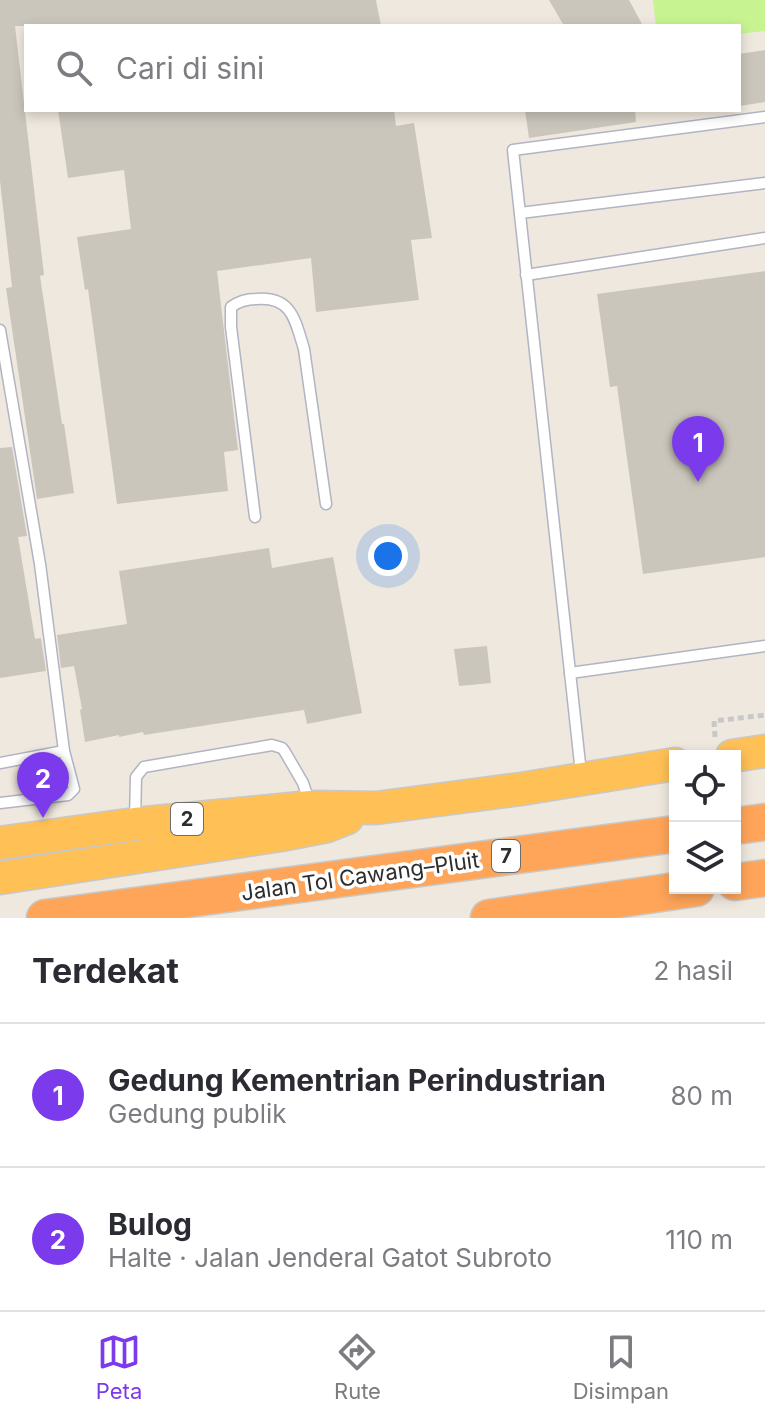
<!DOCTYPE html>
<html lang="id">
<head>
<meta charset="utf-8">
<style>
  :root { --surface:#fff; --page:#f2f2f3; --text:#2b2b33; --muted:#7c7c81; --line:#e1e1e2; --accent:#7c3aed }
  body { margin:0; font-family:Inter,sans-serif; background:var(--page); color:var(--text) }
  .controls { position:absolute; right:24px; bottom:24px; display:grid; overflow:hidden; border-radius:0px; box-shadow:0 4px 12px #0003 }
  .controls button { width:72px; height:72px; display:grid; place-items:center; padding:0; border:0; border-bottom:2px solid var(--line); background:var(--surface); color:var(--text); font:40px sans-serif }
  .you { position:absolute; left:388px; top:556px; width:28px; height:28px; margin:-20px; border:6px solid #fff; border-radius:50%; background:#1a73e8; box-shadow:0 0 0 12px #1a73e833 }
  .badge { display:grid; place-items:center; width:52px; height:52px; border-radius:50%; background:var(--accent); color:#fff; font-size:26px; font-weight:700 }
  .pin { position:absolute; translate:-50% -66px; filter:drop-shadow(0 2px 4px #0008) }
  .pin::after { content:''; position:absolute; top:42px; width:28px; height:24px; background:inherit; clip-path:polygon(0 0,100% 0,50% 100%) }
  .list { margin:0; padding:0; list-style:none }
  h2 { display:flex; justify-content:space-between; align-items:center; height:104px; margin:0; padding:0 32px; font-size:34px }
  h2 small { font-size:26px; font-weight:400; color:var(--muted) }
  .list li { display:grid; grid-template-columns:52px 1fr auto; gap:24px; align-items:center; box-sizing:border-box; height:144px; padding:0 32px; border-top:2px solid var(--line) }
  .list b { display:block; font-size:30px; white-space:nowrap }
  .list p { margin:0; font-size:26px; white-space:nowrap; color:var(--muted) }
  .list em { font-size:26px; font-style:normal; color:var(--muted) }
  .icon { flex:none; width:44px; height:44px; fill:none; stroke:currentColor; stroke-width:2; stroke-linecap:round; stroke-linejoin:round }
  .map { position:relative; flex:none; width:765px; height:918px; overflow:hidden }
  .search { position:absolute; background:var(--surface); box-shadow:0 4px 12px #0003; left:24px; right:24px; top:24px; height:88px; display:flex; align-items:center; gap:20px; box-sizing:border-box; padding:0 28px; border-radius:0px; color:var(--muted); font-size:30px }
  .sheet { height:392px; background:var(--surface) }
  nav { display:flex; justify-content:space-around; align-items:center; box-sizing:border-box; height:112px; border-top:2px solid var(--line); background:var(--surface); font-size:22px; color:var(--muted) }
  nav a { display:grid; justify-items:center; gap:4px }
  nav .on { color:var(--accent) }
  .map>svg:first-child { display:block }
</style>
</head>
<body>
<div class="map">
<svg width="765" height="918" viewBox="0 0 765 918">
  <rect width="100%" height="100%" fill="#efe8de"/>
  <polygon fill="#c7f390" points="653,0 765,0 765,31 739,34 739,26 656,26"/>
  <g fill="#cbc6bc">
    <polygon points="0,0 376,0 381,26 15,26 44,275 40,276 62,424 64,424 74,493 37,499 6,288 12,287 0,181"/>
    <polygon points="549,0 629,0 643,26 564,26"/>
    <polygon points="765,50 765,102 739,106 739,54"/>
    <polygon points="58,110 394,110 396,126 414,123 432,238 411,240 419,300 316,312 311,258 217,271 238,450 224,452 228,491 117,504 88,289 85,290 77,237 131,229 124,170 68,178"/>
    <polygon points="525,110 635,110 636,122 529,138"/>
    <polygon points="765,271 765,557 643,574 617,386 610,387 597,294"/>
    <polygon points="12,447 27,536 18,537 35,639 41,638 46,671 0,678 0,448"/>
    <polygon points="269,548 272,568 333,557 362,713 307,724 304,710 144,735 143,732 119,737 119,735 85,742 80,710 82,709 74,666 61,668 57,635 127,624 119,571"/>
    <polygon points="487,646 491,683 459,686 454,649"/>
  </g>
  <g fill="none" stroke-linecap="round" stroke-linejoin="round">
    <defs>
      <g id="service">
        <polyline points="520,213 765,183"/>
        <polyline points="526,275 765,238"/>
        <polyline points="0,330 40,564 64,751 74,789 68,795 0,803"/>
        <path d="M255,517L231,327V307C239,301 246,299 256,299C292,296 295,320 304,349L326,504"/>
        <polyline points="570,673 765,646"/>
        <polyline points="0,763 64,751"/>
        <polyline points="581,773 513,150 765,117"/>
        <polyline points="135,820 136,777 144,767 272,745 282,748 285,752 303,783 309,801"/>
      </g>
      <g id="trunk">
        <polyline points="732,756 765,751"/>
        <polyline points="0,843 135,824 311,807 376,808 521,789 675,764"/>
        <polyline points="0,878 281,835 327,826 347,818"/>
      </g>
      <g id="motorway">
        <polyline points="735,826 765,822"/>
        <polyline points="735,882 765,878"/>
        <polyline points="45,918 675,834"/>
        <polyline points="489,918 696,888"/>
      </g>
    </defs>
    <use href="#service" stroke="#b2b4c1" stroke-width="13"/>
    <use href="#trunk" stroke="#c8c8c8" stroke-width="35"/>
    <use href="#motorway" stroke="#c8c8c8" stroke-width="39"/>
    <polyline stroke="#c8c8c8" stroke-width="5" stroke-dasharray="6 4" stroke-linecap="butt" points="715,737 714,721 765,715"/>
    <use href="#service" stroke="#fff" stroke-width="10"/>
    <use href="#trunk" stroke="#ffc056" stroke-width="32"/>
    <use href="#motorway" stroke="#ffa559" stroke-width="36"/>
  </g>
  <g text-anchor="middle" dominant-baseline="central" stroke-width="7" stroke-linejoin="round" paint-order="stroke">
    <g fill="#fff" stroke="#6c6c6c" stroke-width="2">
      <rect x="171" y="803" width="32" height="32" rx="6"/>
      <rect x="492" y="840" width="28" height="32" rx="6"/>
    </g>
    <g font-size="20" font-weight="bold" fill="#2d2d2d">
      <text x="187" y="819">2</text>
      <text x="506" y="856">7</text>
    </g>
    <g font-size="22" fill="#2d2d2d" stroke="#fff">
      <text transform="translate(360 876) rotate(-8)">Jalan Tol Cawang–Pluit</text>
    </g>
  </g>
</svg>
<div class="controls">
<button><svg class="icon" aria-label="locate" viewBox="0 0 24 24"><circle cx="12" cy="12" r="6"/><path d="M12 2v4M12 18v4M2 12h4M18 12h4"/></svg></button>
<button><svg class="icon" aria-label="layers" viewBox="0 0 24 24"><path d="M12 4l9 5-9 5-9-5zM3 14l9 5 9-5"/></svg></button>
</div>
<div class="you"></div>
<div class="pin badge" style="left:698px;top:482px">1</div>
<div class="pin badge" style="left:43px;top:818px">2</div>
<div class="search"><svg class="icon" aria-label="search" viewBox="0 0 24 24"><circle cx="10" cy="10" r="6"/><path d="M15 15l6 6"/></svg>Cari di sini</div>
</div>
<section class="sheet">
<h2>Terdekat<small>2 hasil</small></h2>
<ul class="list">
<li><span class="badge">1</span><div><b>Gedung Kementrian Perindustrian</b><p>Gedung publik</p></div><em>80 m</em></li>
<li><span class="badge">2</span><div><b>Bulog</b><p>Halte · Jalan Jenderal Gatot Subroto</p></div><em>110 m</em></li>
</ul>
</section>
<nav>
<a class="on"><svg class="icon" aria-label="map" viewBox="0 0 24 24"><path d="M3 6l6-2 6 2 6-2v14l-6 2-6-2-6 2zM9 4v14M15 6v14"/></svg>Peta</a>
<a><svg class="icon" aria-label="directions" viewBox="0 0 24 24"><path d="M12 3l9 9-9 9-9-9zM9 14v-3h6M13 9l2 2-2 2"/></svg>Rute</a>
<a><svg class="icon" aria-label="saved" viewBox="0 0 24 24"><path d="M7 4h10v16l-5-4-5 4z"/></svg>Disimpan</a>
</nav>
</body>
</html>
